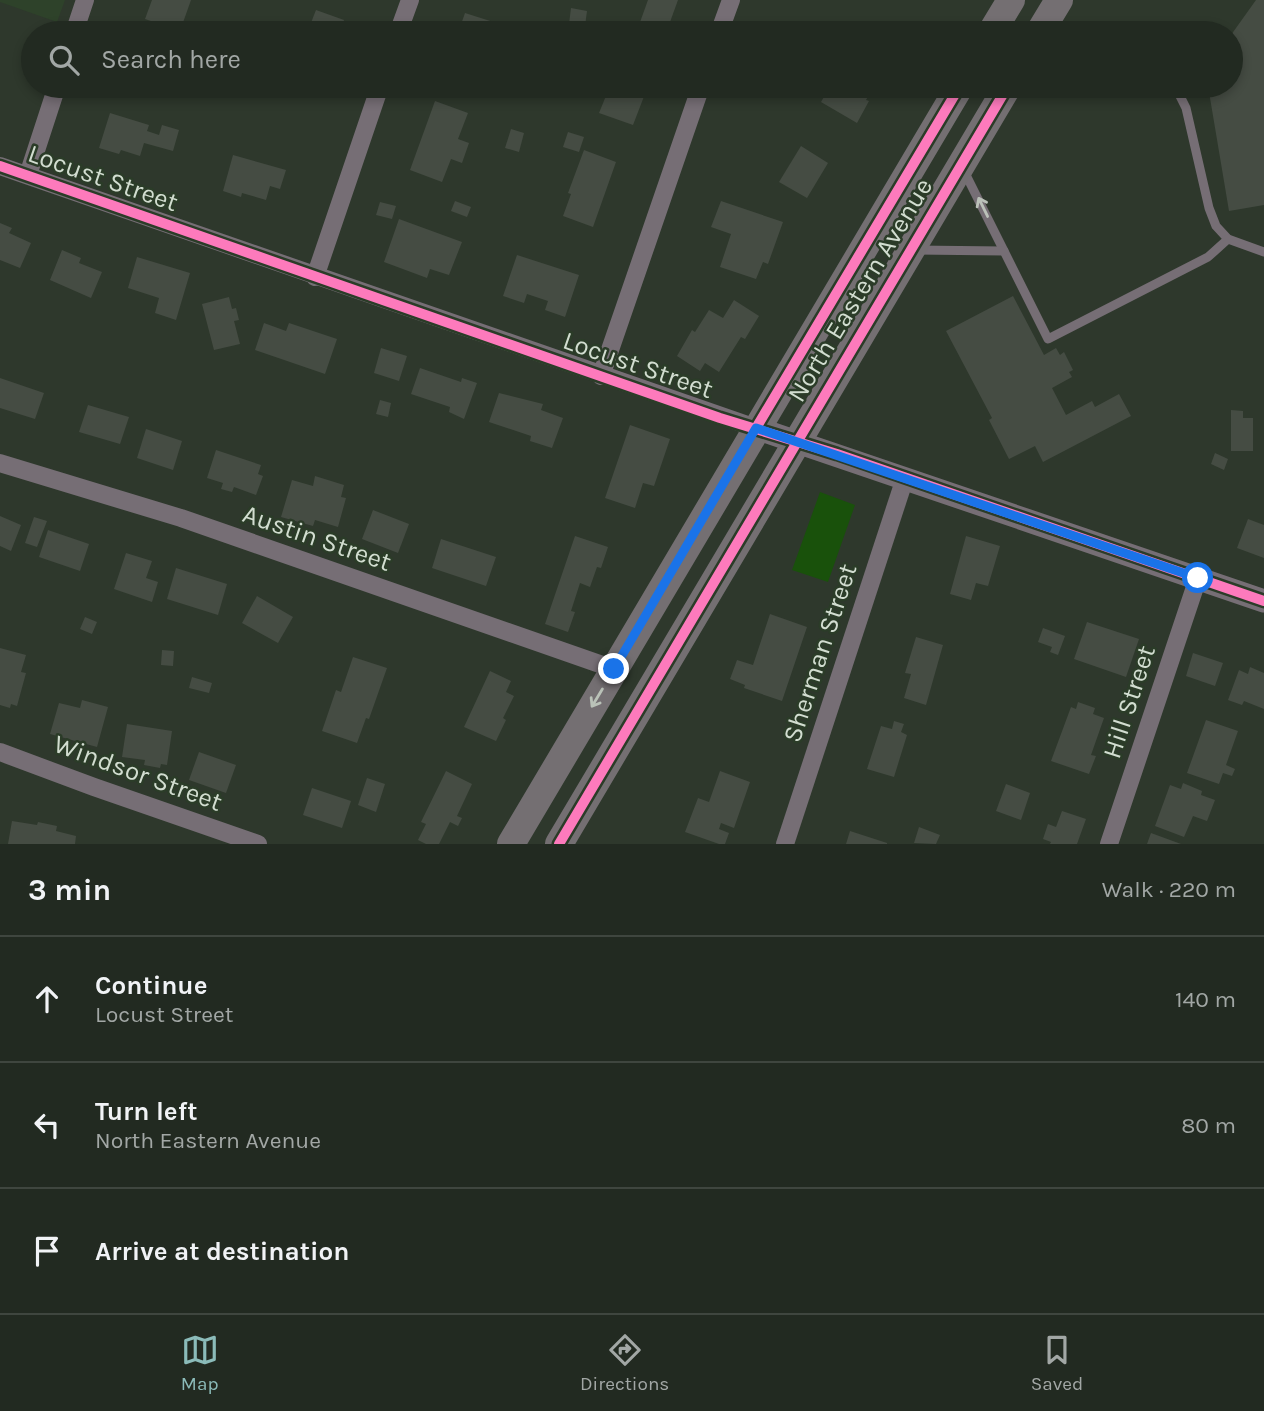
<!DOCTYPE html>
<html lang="en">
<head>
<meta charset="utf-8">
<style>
  :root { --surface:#222a21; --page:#2e362e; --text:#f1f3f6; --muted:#a2a7a5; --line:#3f463f; --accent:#8bbbb9 }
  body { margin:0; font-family:Karla,sans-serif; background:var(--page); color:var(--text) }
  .stop { position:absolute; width:21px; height:21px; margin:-16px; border:5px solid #1a73e8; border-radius:50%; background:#fff }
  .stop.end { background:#1a73e8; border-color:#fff; box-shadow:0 2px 7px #0008 }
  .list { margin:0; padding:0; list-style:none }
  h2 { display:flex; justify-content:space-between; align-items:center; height:91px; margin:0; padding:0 28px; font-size:30px }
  h2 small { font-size:23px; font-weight:400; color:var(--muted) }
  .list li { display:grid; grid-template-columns:46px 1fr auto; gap:21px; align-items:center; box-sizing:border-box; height:126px; padding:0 28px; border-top:2px solid var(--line) }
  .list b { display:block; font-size:26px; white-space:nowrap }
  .list p { margin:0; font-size:23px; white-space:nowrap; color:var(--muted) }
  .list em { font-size:23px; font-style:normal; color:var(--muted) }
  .icon { flex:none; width:38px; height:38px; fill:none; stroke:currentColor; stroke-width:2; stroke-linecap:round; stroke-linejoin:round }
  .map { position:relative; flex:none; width:1264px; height:844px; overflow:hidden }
  .search { position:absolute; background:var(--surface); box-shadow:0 4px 10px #0003; left:21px; right:21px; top:21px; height:77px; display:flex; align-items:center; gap:18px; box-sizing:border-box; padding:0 24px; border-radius:38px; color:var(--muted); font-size:26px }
  .sheet { height:469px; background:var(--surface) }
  nav { display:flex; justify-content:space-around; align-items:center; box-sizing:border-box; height:98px; border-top:2px solid var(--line); background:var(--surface); font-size:19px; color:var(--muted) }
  nav a { display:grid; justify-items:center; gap:4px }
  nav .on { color:var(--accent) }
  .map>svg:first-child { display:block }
</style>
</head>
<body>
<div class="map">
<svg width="1264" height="844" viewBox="0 0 1264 844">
  <rect width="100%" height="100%" fill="#2e382c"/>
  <polygon fill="#2e422a" points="0,0 65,0 57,22 0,2"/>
  <polygon fill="#19510b" points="820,492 855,505 828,582 792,570"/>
  <g fill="#454c43">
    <polygon points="152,0 191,0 180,31 145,19"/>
    <polygon points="648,0 678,0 666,33 639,25"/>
    <polygon points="1256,0 1264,0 1264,205 1229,211 1208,86 1231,86 1231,35"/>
    <polygon points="571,8 587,11 585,26 569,24"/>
    <polygon points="316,10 344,20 340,33 307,33"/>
    <polygon points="465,13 506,26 503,33 458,33"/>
    <polygon points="1215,23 1229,33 1207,33"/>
    <polygon points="610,86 648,86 633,125 599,113"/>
    <polygon points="830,86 874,86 866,100 869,101 857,123 821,102"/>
    <polygon points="435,101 468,113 458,139 469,143 462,163 451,159 442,182 410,170"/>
    <polygon points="110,113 149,125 147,131 159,135 162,125 179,130 173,151 144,143 140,156 121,150 119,154 99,148"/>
    <polygon points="511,129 524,133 519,152 505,148"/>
    <polygon points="568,132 584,137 579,152 563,147"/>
    <polygon points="801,146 828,163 807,198 779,182"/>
    <polygon points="584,150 616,162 593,227 563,216 571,194 568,193"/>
    <polygon points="233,155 286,170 280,189 270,186 266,200 242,193 241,197 223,191"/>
    <polygon points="455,201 471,207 467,217 451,211"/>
    <polygon points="721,201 783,222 768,264 763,262 756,279 720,267 731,234 711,227"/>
    <polygon points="380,202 396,206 392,219 376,215"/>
    <polygon points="399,219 462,242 449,275 430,269 427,278 384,262"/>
    <polygon points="0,223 12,228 9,233 31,243 20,268 0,260"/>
    <polygon points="62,250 81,258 79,263 102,272 91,298 50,280"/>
    <polygon points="517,255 579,275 565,317 545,310 548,301 527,294 524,303 503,296"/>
    <polygon points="137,257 190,273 176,320 155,313 159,298 128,288"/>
    <polygon points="1013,296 1044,355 1056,348 1060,355 1064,352 1073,370 1069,372 1072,377 1052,388 1066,415 1092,401 1095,407 1119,394 1131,416 1043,462 1035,446 1009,459 989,420 992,418 946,331"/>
    <polygon points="229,297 232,309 236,308 239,320 234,321 240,344 214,350 202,304"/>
    <polygon points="734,300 759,316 745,339 741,337 719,372 705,363 700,371 677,356 692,330 695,332 709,310 723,318"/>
    <polygon points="264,323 286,331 289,323 337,339 325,374 255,350"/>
    <polygon points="381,348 407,356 399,381 374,373"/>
    <polygon points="420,368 461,382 462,378 477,383 464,419 449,412 450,407 411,394"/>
    <polygon points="0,378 44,393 35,419 0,408"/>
    <polygon points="499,393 543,404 541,410 563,418 552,448 530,441 531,436 489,422"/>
    <polygon points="380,400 391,403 388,417 376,414"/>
    <polygon points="88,405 129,417 120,444 79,432"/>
    <polygon points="1231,410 1243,411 1243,418 1253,418 1253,451 1231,451"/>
    <polygon points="630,425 670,439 654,486 643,483 635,508 605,498"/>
    <polygon points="146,429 182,441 173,470 137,458"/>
    <polygon points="216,450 261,465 258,474 263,476 256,495 234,487 232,492 221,489 223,483 207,478"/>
    <polygon points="1215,453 1228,459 1224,470 1211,464"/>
    <polygon points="315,476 344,485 341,497 346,498 338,527 315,520 313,526 281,517 292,480 313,486"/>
    <polygon points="373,510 409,524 398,553 362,539"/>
    <polygon points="0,516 21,525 11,551 0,546"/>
    <polygon points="34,517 47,521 37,547 25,543"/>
    <polygon points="1248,519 1264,525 1264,558 1237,548"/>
    <polygon points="48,530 89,544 80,571 39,557"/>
    <polygon points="575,536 608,547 601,568 597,567 590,587 580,583 571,611 575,612 568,632 545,624"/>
    <polygon points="966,536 1000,546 988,586 976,583 971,600 950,594"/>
    <polygon points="441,539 496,557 486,586 432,568"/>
    <polygon points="126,553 152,561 146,578 158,582 152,602 114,589"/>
    <polygon points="176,568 227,584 218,615 167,599"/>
    <polygon points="257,596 293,617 278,643 242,623"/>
    <polygon points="770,614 807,627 782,701 744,688 745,685 730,679 737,660 753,665"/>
    <polygon points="85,617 97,622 92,634 80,629"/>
    <polygon points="1087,622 1139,639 1126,677 1074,659"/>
    <polygon points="1043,628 1065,636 1058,655 1050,652 1052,647 1038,642"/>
    <polygon points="916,637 943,645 926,705 904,698 911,674 905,673"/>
    <polygon points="0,648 26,655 21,672 26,673 17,706 11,704 10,708 0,705"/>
    <polygon points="162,650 174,651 173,666 161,665"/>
    <polygon points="1193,653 1223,663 1215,686 1186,676"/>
    <polygon points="353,657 387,668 369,719 366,718 357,743 322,731 336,690 341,692"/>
    <polygon points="1250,667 1264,673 1264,709 1244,701 1242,705 1228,700 1239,670 1248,674"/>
    <polygon points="490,671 511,681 506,692 514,696 503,718 506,720 496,741 464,727"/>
    <polygon points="192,677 212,683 209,693 189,688"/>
    <polygon points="82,700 108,707 97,747 50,734 59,703 80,708"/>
    <polygon points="1078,702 1095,708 1093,714 1104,718 1091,755 1096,756 1089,774 1051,761 1071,707 1076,709"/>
    <polygon points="1206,720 1238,731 1226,765 1235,769 1232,776 1223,773 1219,784 1187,773"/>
    <polygon points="894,721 904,724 901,732 907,735 894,777 867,769 881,726 892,729"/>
    <polygon points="127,724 172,731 167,765 161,764 160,768 144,765 145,760 122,757"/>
    <polygon points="199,752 236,765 226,793 189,780"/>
    <polygon points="446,771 472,784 457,816 462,818 458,826 450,822 439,844 426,844 418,840 426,824 421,822"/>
    <polygon points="720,771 750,782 734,828 721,823 719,829 729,833 725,844 719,844 685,832 698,798 709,802"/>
    <polygon points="367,778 385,784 376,812 358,805"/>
    <polygon points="1183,783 1202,791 1201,795 1215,800 1207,821 1193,816 1184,837 1155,826 1170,785 1181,789"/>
    <polygon points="1006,784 1030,793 1021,820 996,811"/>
    <polygon points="312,788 351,801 342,828 303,815"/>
    <polygon points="1062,811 1086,819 1077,844 1050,844 1051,842 1043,839 1048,824 1056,827"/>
    <polygon points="12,821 37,825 38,822 57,826 56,831 76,836 75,844 8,844"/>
    <polygon points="919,827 940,835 936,844 914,843"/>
    <polygon points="850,831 887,843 887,844 846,844"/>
    <polygon points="1151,833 1181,844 1147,844"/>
  </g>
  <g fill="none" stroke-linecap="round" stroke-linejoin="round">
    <g stroke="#766e75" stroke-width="9">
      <polyline points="1089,86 1090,91 1110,86"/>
      <polyline points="1175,86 1186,108 1209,208 1216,226 1228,239 1264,252"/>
      <polyline points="963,169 1048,339 1208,257 1228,239"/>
      <polyline points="915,250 1004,251"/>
    </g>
    <g stroke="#766e75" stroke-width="18">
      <polyline points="74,33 85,0"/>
      <polyline points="398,33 410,0"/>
      <polyline points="719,33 731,0"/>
      <polyline points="0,166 756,428"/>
      <polyline points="28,175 57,86"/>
      <polyline points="315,277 380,86"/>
      <polyline points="601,376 701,86"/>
      <polyline points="0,463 181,518 614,669"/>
      <polyline points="0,752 94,787 258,844"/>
      <polyline points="785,844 905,478"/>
      <polyline points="1109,844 1198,578"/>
    </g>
    <polyline stroke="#766e75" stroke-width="23" points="756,428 1264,601"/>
    <g stroke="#746f72" stroke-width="28">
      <polyline points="991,33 1011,0"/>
      <polyline points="1039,33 1059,0"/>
      <polyline points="511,844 960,86"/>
      <polyline points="559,844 1008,86"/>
    </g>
    <defs>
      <g id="cycleway">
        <polyline points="0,166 720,418 837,454 1264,601"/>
        <polyline points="756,428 960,86"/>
        <polyline points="559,844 1008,86"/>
      </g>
    </defs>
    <use href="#cycleway" stroke="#2b3c28" stroke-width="15"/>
    <use href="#cycleway" stroke="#fd7abc" stroke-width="10"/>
  </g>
  <defs><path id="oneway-shaft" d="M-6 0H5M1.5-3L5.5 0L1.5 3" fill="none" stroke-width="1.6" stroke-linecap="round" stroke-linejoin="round" transform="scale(1.75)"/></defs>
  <use stroke="#bbc1b9" href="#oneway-shaft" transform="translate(983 207) rotate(-116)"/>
  <use stroke="#bac2b8" href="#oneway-shaft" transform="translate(597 698) rotate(121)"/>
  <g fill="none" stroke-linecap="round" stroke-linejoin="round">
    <polyline stroke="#1a73e8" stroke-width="9" points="614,669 756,428 1198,578"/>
  </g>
  <g text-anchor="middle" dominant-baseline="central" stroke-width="5" stroke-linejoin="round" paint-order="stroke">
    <g font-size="26" fill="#d2ddd0" stroke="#2b3c28">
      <text transform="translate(103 178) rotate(19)">Locust Street</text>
      <text transform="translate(860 290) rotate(-59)">North Eastern Avenue</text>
      <text transform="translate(638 365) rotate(19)">Locust Street</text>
      <text transform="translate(317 538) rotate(19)">Austin Street</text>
      <text transform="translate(820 653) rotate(-72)">Sherman Street</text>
      <text transform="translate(1129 702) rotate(-72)">Hill Street</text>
      <text transform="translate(138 773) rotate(20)">Windsor Street</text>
    </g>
  </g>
</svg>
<div class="stop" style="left:1198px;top:578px"></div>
<div class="stop end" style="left:614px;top:669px"></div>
<div class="search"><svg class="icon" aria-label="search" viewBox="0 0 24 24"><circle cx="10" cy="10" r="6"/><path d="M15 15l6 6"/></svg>Search here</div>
</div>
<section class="sheet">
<h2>3 min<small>Walk · 220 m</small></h2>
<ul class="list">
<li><svg class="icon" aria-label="ahead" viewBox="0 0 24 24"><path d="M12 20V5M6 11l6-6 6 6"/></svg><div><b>Continue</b><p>Locust Street</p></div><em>140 m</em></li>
<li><svg class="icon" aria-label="left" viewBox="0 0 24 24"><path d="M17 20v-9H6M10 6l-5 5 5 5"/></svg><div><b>Turn left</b><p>North Eastern Avenue</p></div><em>80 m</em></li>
<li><svg class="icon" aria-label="arrive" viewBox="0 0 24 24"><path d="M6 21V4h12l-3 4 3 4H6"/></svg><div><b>Arrive at destination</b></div></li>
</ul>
</section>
<nav>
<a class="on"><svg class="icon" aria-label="map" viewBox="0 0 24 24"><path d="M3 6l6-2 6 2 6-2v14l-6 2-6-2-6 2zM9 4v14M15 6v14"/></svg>Map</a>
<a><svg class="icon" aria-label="directions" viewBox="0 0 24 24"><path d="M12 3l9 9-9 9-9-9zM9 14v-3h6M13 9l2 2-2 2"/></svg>Directions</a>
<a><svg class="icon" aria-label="saved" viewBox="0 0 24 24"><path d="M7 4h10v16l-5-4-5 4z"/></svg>Saved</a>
</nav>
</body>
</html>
